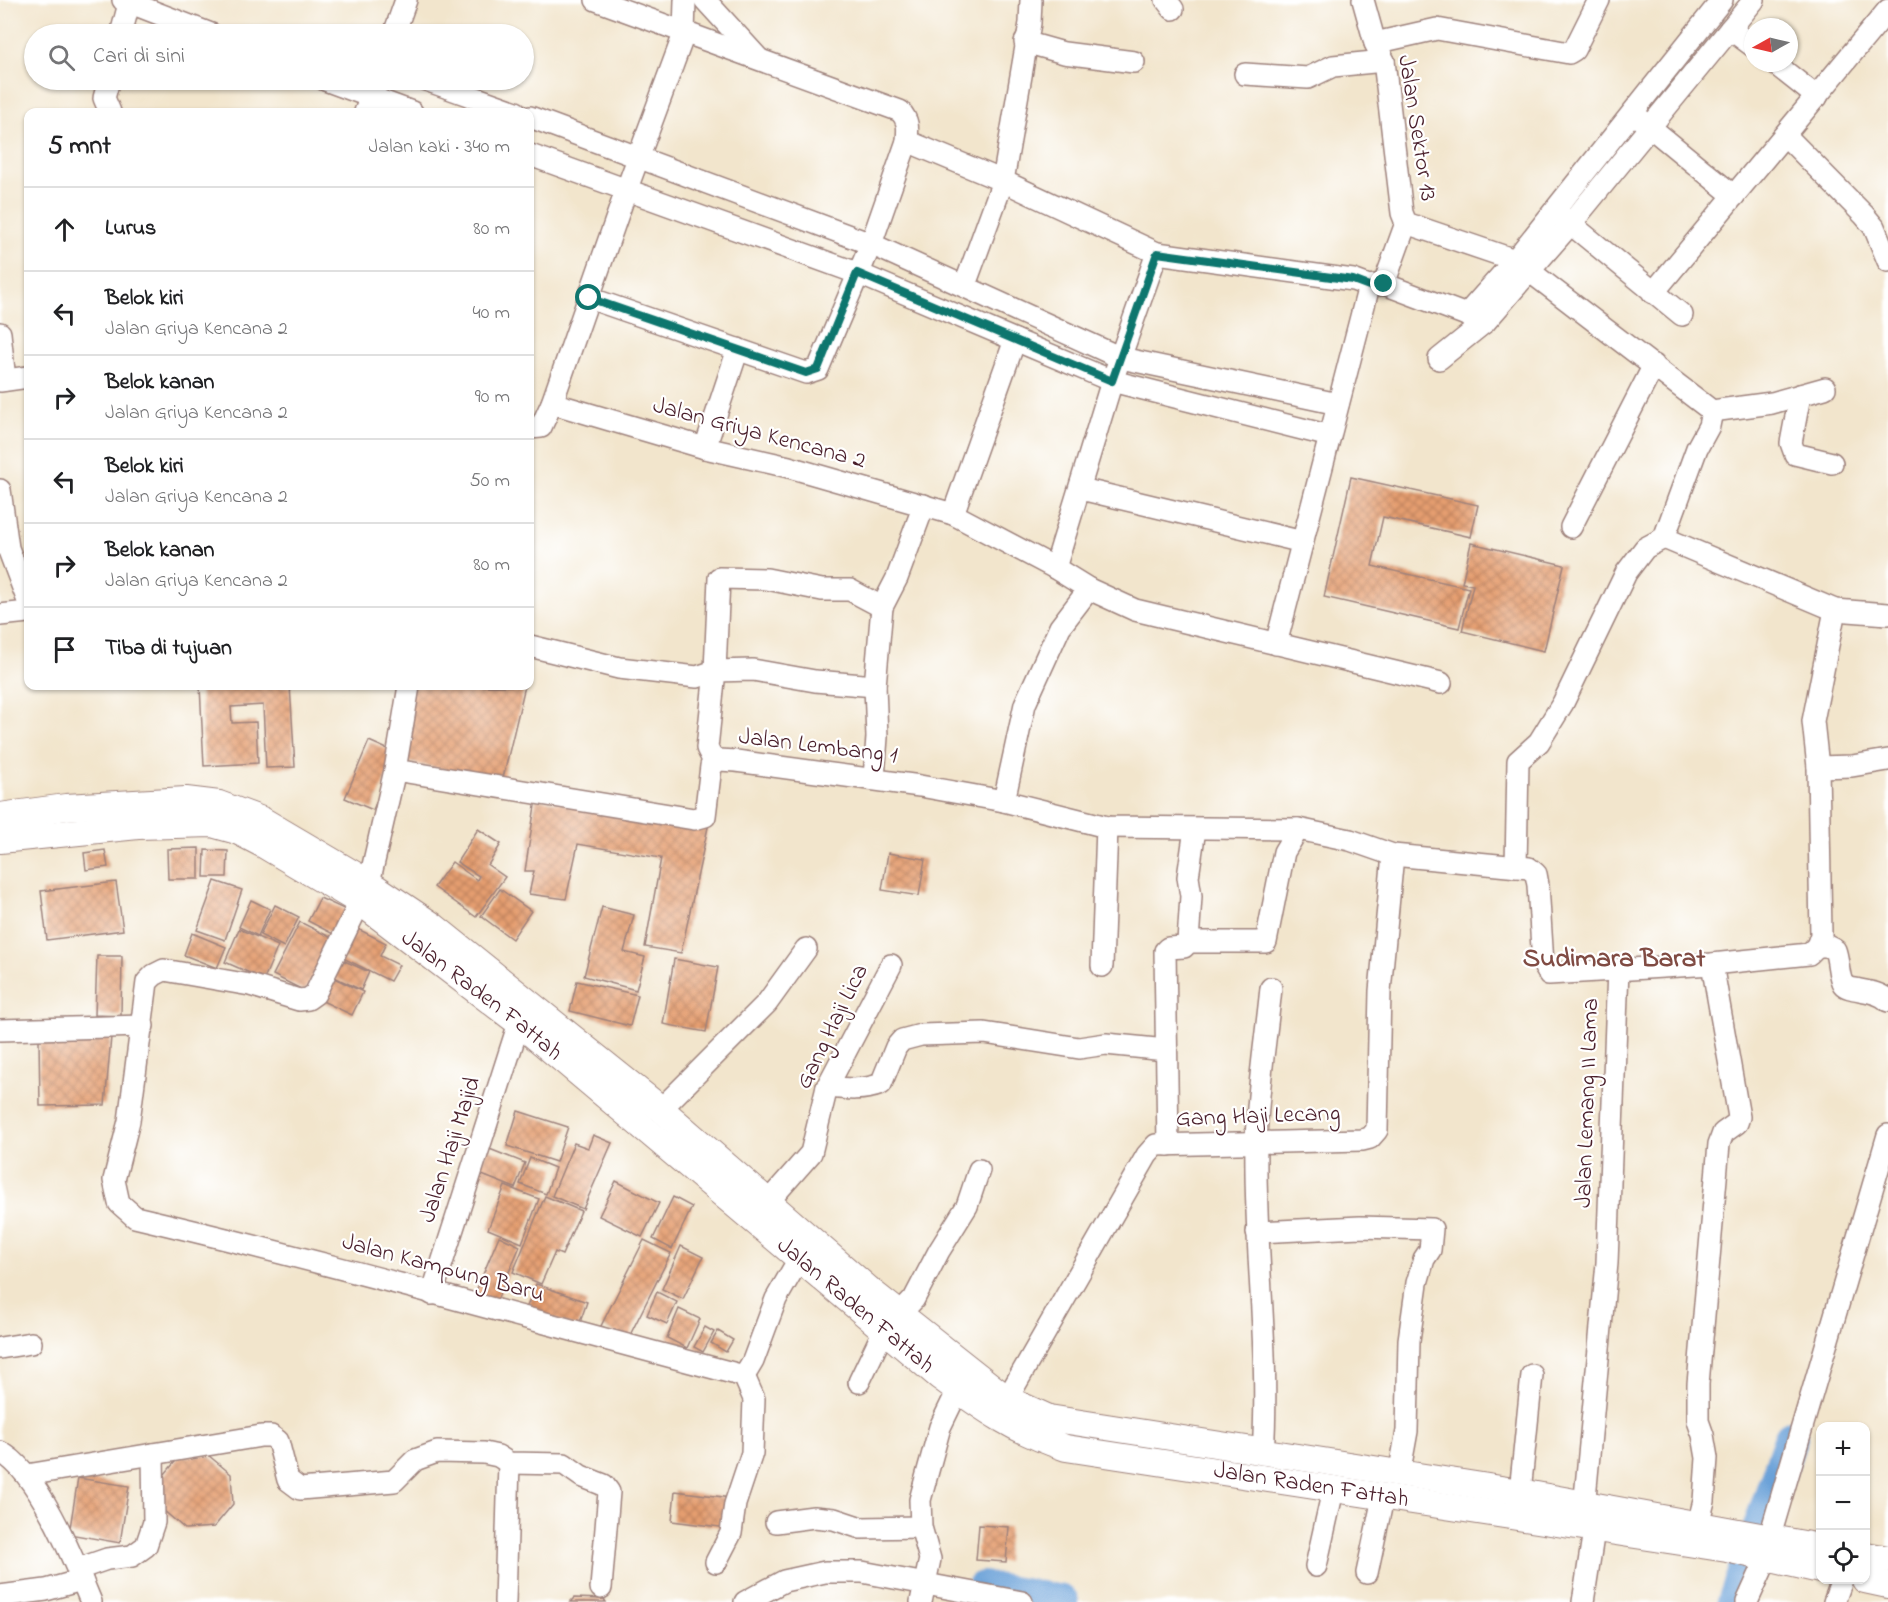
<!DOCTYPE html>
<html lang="id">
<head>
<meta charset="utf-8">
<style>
  :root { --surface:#fff; --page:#f2f2f2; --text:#202124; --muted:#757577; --line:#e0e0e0 }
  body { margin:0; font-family:"Indie Flower",sans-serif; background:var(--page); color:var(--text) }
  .controls { position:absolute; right:18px; bottom:18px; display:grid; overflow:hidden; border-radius:12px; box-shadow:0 2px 4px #0004 }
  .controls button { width:54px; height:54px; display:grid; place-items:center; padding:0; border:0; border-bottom:2px solid var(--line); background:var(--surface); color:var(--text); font:30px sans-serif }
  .compass { position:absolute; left:1744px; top:18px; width:54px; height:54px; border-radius:50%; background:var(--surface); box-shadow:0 2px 4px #0004; rotate:262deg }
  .stop { position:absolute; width:18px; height:18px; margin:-14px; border:4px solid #0f766e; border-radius:50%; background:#fff }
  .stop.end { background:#0f766e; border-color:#fff; box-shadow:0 2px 6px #0008 }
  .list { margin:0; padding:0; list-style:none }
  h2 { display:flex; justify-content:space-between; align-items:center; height:78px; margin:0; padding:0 24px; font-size:26px }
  h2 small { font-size:20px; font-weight:400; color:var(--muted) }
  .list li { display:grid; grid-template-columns:39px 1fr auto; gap:18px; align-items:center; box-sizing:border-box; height:84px; padding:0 24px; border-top:2px solid var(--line) }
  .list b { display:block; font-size:22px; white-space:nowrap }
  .list p { margin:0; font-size:20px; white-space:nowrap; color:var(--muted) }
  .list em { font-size:20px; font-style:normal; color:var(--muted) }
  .icon { flex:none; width:33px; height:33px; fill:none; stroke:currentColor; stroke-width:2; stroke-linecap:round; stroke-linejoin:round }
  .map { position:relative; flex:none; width:1888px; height:1602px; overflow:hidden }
  .search { position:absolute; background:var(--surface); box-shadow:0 2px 4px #0004; left:24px; top:24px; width:510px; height:66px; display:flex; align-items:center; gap:15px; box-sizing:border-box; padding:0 21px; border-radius:33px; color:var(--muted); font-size:22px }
  .panel { position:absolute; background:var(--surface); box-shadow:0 2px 4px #0004; left:24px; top:108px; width:510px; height:582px; border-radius:12px }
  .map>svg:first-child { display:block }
</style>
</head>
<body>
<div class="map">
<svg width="1888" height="1602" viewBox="0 0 1888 1602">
  <defs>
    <pattern id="building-cross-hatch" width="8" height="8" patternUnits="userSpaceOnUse" patternTransform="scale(1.5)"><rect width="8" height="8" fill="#e59e70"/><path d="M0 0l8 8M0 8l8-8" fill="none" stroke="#bc805c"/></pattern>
  </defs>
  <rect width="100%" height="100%" fill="#fff"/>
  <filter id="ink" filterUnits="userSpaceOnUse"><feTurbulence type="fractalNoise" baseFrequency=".0167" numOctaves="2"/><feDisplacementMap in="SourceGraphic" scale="12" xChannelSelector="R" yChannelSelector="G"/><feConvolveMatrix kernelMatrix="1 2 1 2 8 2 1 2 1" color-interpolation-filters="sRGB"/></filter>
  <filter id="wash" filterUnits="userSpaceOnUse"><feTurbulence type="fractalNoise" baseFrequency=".008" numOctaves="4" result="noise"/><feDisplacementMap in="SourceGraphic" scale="24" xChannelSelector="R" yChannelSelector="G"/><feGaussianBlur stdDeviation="1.35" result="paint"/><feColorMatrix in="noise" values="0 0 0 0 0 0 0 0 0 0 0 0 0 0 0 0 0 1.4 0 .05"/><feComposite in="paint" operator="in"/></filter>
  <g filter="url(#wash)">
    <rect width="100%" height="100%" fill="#f2e5cc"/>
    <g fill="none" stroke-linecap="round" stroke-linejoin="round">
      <g stroke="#6aa1d8" stroke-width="34">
        <polyline points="983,1588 1062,1602"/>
        <polyline points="1734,1602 1791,1437"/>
      </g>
    </g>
    <g id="blocks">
      <g fill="url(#building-cross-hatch)">
        <polygon points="1351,477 1478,505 1471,537 1383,517 1372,566 1469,588 1459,628 1324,597"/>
        <polygon points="1471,543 1564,565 1544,651 1462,631 1473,585 1462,583"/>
        <polygon points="200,686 290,686 295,767 266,768 263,705 231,707 232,723 256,722 258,763 204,766"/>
        <polygon points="412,686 525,686 502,782 402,761"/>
        <polygon points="369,741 396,753 373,810 345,798"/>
        <polygon points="536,799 708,827 681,953 645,947 661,858 578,844 566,899 529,894 534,871 525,871"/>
        <polygon points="478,829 501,844 488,865 505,877 476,917 434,887 452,862 477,880 479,876 457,862"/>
        <polygon points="199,848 199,879 168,879 167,849"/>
        <polygon points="105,850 108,867 86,870 84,853"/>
        <polygon points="205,850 228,851 227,877 204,877"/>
        <polygon points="888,853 925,859 919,896 882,890"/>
        <polygon points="215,881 242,890 225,940 197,930"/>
        <polygon points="116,882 123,930 47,940 41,891"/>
        <polygon points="500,889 531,911 512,939 481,916"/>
        <polygon points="320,898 346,910 335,935 308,921"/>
        <polygon points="251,900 270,909 258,936 239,927"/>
        <polygon points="275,905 299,917 284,947 260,935"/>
        <polygon points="602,907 634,915 624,952 645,957 636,990 584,976"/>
        <polygon points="300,922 332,938 305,991 273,975"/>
        <polygon points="352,926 386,943 380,956 399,965 390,981 337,955"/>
        <polygon points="239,929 278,946 264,979 225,962"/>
        <polygon points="192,933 226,947 217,968 184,955"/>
        <polygon points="97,956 122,956 121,1016 95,1015"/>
        <polygon points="338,958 369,972 361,990 330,975"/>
        <polygon points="674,959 718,967 706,1032 663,1024"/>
        <polygon points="330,976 363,992 352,1015 318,999"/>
        <polygon points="577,981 638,995 630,1026 570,1011"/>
        <polygon points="111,1037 105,1105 40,1106 39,1039"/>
        <polygon points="518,1111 568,1127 556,1162 507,1146"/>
        <polygon points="593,1135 612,1143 583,1209 552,1196 574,1143 588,1148"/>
        <polygon points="487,1148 525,1163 515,1188 477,1173"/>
        <polygon points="530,1158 555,1168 546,1194 520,1184"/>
        <polygon points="616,1181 659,1203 642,1237 599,1216"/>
        <polygon points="505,1186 539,1199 522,1243 488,1229"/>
        <polygon points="545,1196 581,1211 562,1255 555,1252 541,1284 513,1272"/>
        <polygon points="673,1197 692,1207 672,1249 653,1239"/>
        <polygon points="499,1236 520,1246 495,1305 474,1296"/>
        <polygon points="644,1240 671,1253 628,1339 601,1326"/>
        <polygon points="681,1246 703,1257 683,1299 662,1289"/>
        <polygon points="536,1284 587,1302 578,1328 526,1309"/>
        <polygon points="657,1292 677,1302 667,1324 647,1315"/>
        <polygon points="679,1309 700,1319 687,1348 667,1338"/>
        <polygon points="705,1327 714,1332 703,1352 694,1347"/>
        <polygon points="718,1331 733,1340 726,1352 711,1343"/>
        <polygon points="208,1455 231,1474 233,1504 214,1527 185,1529 162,1509 160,1480 179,1457"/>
        <polygon points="78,1478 129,1486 120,1543 69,1534"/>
        <polygon points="675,1491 731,1498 728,1528 672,1521"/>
        <polygon points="979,1525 1009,1527 1006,1562 976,1560"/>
        <polygon points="574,1598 604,1599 606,1602 570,1602"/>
      </g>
    </g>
  </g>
  <g filter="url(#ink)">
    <use href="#blocks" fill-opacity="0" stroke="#9e827c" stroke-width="1.5"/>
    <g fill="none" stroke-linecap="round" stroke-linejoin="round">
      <defs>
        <g id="minor">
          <polyline points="123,0 211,34"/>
          <polyline points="705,0 759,59"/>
          <polyline points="1166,0 1173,9"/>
          <polyline points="1363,0 1375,43 1384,61 1402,213 1406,223 1515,260 1712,411 1772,403 1825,388"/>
          <polyline points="1730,29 1753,46"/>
          <polyline points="121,34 130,0"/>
          <polyline points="394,34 406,0"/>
          <polyline points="1025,42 1064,53 1134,62"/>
          <polyline points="1375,43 1437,29 1569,53 1574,50 1599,0"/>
          <polyline points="1774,63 1817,97"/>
          <polyline points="1245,74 1308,78 1333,66 1384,61"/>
          <polyline points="109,80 104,98 110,112"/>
          <polyline points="325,80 412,112"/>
          <polyline points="426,80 516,112"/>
          <polyline points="365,112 378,80"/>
          <polyline points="530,117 871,244 1121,358 1338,404"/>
          <polyline points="1639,118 1734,196"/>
          <polyline points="1785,135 1864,215 1874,227 1888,261"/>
          <polyline points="907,141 1003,181 1157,253 1353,280 1369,286 1384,284 1485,322"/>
          <polyline points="530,155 857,273 1112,381 1330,436"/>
          <polyline points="1561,216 1682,315"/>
          <polyline points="1384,284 1406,223"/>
          <polyline points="965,285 1003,181 1030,23 1031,0"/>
          <polyline points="1653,293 1888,10"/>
          <path d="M589,298L806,373L818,369L871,244L907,141C908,128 909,121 900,111L596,0"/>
          <polyline points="1466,315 1515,260 1722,0"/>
          <polyline points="0,333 5,380"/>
          <polyline points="1439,359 1485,322 1573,221 1754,0"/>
          <polyline points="0,381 28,377"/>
          <polyline points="1800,395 1791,443 1795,454 1832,463"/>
          <polyline points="552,403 705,448 789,467 953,514 1055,568 1089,589 1135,610 1441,683"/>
          <polyline points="530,428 541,427 552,403 626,191 684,34 685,0"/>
          <polyline points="705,448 738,349"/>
          <polyline points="1081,489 1303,542"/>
          <polyline points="0,490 8,548 28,601"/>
          <polyline points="953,514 1015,340"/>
          <polyline points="1571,527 1654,365"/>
          <polyline points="1664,538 1835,610 1888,614"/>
          <polyline points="1055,568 1112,381 1157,253"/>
          <polyline points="0,615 28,612"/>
          <polyline points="1276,644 1369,286"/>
          <polyline points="530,646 619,668 697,677 715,671 753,670 815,681 875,686"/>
          <polyline points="714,762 707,748 715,671 719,578 767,579 822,590 850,590 882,607"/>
          <polyline points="1818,767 1852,766 1888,760"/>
          <polyline points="395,770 409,686"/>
          <polyline points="874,778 877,737 875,686 882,607 897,578 924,505"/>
          <polyline points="1004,801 1025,704 1060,627 1089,589"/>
          <polyline points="1516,867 1518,761 1539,742 1563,703 1626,573 1645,548 1664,538 1697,448 1709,426 1712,411"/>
          <polyline points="369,883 395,770 694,819 705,816 711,766 719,760 736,761 920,786 1004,801 1107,827 1298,829 1350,840 1393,855 1529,868 1536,874 1538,885 1543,964 1549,974 1712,964 1809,954 1817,946 1821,935 1818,767 1813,721 1835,610"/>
          <path d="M360,902L315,994L308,999L299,1000L250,985L164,970L154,975L147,982L129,1121L114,1180L119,1203L135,1217C339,1265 541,1323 744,1376L754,1399L752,1453L735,1504L731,1533L716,1562"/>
          <polyline points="1188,942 1266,942 1284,852 1298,829"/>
          <path d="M1817,946H1827L1835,950C1839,960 1838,976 1843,984C1849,992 1877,988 1888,1001"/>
          <polyline points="1102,966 1107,827"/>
          <polyline points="0,1030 143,1026"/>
          <path d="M827,1087C846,1089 863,1091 881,1084L896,1047L902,1040L921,1035L984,1033L1079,1048L1106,1044L1166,1050"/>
          <polyline points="661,1109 767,1003 806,949"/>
          <polyline points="1168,1145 1165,951 1168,948 1184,947 1188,942 1191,896 1188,877 1195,829"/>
          <polyline points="767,1203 811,1153 827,1087 891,965"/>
          <polyline points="1257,1232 1360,1227 1432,1229 1430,1250 1424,1259 1417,1283 1409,1340 1407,1431 1399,1475"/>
          <polyline points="432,1294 519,1023"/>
          <polyline points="899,1315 914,1299 939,1251 967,1206 979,1170"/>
          <polyline points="0,1348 31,1343"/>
          <polyline points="744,1376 753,1361 776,1299 799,1259"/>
          <polyline points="859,1382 884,1330"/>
          <polyline points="1007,1399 1147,1155 1156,1145 1362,1140 1370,1138 1377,1130 1380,991 1393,855"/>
          <path d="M0,1452C38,1470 75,1563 91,1602"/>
          <path d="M1263,1454C1270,1350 1254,1247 1256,1143C1257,1092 1266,1039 1271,988"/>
          <polyline points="27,1475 261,1436 271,1436 278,1441 288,1480 300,1489 394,1481 415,1460 437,1452 484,1453 498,1456 509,1463 564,1464 581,1476 604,1485 609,1492 601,1588"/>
          <polyline points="1520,1492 1532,1375"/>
          <polyline points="1583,1519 1607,1263 1618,969"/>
          <polyline points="776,1522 814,1517 834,1519 861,1528 921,1527"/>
          <polyline points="1698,1524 1704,1501 1707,1458 1703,1435 1698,1421 1698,1384 1719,1144 1723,1133 1737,1123 1739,1117 1712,964"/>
          <polyline points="1770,1536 1888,1135"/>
          <polyline points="1316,1566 1333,1490"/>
          <polyline points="78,1569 107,1559 132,1556 146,1546 154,1522 153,1454"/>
          <polyline points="1367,1573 1383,1498"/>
          <polyline points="0,1596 46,1590 82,1580"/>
          <polyline points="505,1602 509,1463"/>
          <polyline points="745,1602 784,1581 825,1572 862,1572 1022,1602"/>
          <polyline points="921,1602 930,1559 921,1527 920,1500 940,1427 958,1390"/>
          <polyline points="1583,1602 1594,1530"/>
          <polyline points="1747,1602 1767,1558"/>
          <polyline points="1834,1602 1842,1580"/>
        </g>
        <g id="major">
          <polyline points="0,816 66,807 186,800 219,804 262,820 369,883 432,925 661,1109 873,1293 1007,1399 1049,1418 1520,1492 1820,1547"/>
          <path id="s1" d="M0,840L138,826L212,824L237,831L262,844L360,902L519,1023L940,1377C985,1410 1013,1430 1066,1448L1727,1549L1820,1570"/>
          <polyline points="1866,1555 1888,1559"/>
          <polyline points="1865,1580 1888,1585"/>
        </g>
      </defs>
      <use href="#minor" stroke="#9e827c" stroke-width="24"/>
      <use href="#major" stroke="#9e827c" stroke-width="28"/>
      <use href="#minor" stroke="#fff" stroke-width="21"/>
      <use href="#major" stroke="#fff" stroke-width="26"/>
    </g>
  </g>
  <g fill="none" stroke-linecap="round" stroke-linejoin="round" filter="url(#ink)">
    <polyline stroke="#0f766e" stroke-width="8" points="589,298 806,373 818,369 857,273 1112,381 1157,253 1353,280 1369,286 1384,284"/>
  </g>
  <g text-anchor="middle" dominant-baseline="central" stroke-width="4.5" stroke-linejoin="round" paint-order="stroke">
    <g font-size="24" fill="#4a1f2b" stroke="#fff">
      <text transform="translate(1416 128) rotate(81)">Jalan Sektor 13</text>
      <text transform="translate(759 434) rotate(15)">Jalan Griya Kencana 2</text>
      <text transform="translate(818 747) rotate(7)">Jalan Lembang 1</text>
      <text stroke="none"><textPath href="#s1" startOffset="534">Jalan Raden Fattah</textPath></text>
      <text transform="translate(833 1027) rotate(-64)">Gang Haji Lica</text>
      <text transform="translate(1588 1103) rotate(-88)">Jalan Lemang II Lama</text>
      <text transform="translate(1258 1117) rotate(-2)">Gang Haji Lecang</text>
      <text transform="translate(451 1150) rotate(-72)">Jalan Haji Majid</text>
      <text transform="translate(443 1269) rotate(15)">Jalan Kampung Baru</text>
      <text stroke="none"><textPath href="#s1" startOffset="1020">Jalan Raden Fattah</textPath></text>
      <text stroke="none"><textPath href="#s1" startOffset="1524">Jalan Raden Fattah</textPath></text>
    </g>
    <g font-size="27" font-weight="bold" fill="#804b43" stroke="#fff">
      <text x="1614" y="959">Sudimara Barat</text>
    </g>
  </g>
</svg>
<div class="controls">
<button>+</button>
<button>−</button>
<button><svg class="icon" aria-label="locate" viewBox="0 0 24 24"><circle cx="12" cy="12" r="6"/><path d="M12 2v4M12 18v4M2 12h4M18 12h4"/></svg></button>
</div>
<svg class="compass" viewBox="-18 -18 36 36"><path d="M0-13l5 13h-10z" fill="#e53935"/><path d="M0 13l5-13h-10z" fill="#757577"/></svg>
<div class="stop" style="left:589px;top:298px"></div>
<div class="stop end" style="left:1384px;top:284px"></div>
<div class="search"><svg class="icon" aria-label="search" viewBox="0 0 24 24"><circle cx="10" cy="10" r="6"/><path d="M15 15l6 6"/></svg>Cari di sini</div>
<section class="panel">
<h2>5 mnt<small>Jalan kaki · 340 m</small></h2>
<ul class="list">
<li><svg class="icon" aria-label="ahead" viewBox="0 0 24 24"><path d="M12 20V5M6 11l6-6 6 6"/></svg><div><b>Lurus</b></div><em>80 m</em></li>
<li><svg class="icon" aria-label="left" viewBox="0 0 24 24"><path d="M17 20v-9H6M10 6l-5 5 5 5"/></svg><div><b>Belok kiri</b><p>Jalan Griya Kencana 2</p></div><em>40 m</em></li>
<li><svg class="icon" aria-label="right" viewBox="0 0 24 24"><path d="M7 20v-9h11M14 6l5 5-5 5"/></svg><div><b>Belok kanan</b><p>Jalan Griya Kencana 2</p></div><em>90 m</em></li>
<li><svg class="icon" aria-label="left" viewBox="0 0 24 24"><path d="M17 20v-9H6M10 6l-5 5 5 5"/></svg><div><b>Belok kiri</b><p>Jalan Griya Kencana 2</p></div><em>50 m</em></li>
<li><svg class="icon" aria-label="right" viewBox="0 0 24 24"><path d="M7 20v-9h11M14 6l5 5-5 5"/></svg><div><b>Belok kanan</b><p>Jalan Griya Kencana 2</p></div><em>80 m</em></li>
<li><svg class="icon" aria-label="arrive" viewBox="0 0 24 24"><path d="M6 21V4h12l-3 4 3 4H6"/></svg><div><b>Tiba di tujuan</b></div></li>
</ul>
</section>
</div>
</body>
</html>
